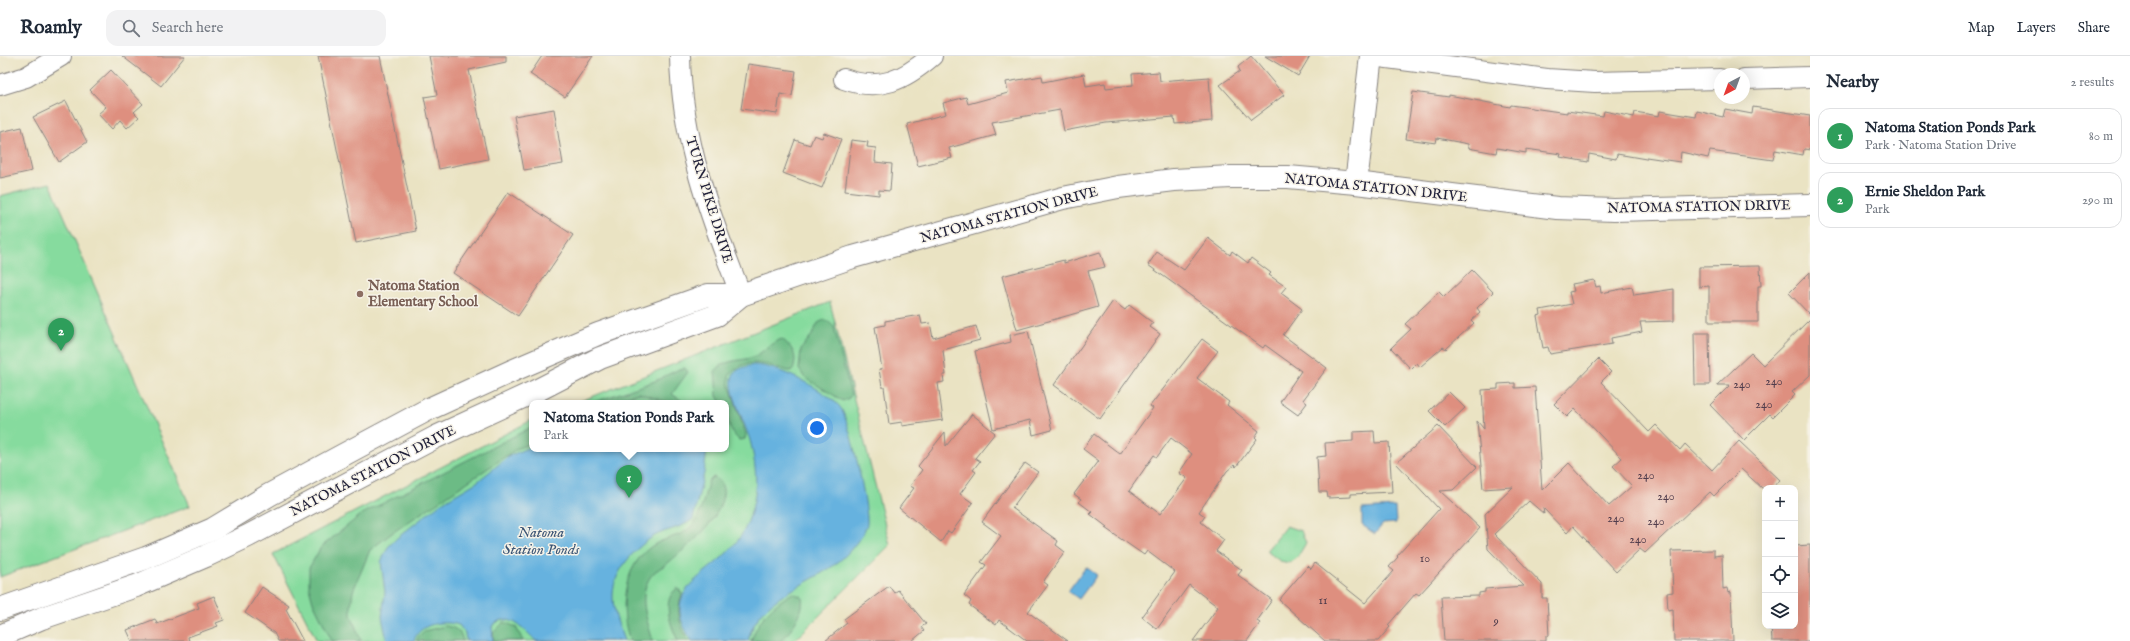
<!DOCTYPE html>
<html lang="en">
<head>
<meta charset="utf-8">
<style>
  :root { --surface:#fff; --page:#f2f2f3; --text:#1f2937; --muted:#747a83; --line:#e0e1e3; --accent:#b5179e }
  body { margin:0; font-family:"IM FELL English",serif; background:var(--page); color:var(--text) }
  .controls { position:absolute; right:12px; bottom:12px; display:grid; overflow:hidden; border-radius:8px; box-shadow:0 4px 16px #0002 }
  .controls button { width:36px; height:36px; display:grid; place-items:center; padding:0; border:0; border-bottom:1px solid var(--line); background:var(--surface); color:var(--text); font:20px sans-serif }
  .compass { position:absolute; left:1714px; top:12px; width:36px; height:36px; border-radius:50%; background:var(--surface); box-shadow:0 4px 16px #0002; rotate:221deg }
  .you { position:absolute; left:817px; top:372px; width:14px; height:14px; margin:-10px; border:3px solid #fff; border-radius:50%; background:#1a73e8; box-shadow:0 0 0 6px #1a73e833 }
  .badge { display:grid; place-items:center; width:26px; height:26px; border-radius:50%; background:var(--accent); color:#fff; font-size:13px; font-weight:700 }
  .pin { position:absolute; translate:-50% -33px; filter:drop-shadow(0 1px 2px #0008) }
  .pin::after { content:''; position:absolute; top:21px; width:14px; height:12px; background:inherit; clip-path:polygon(0 0,100% 0,50% 100%) }
  .popup { position:absolute; left:529px; top:344px; width:200px; height:52px; box-sizing:border-box; display:grid; place-content:center; border-radius:8px; background:var(--surface); filter:drop-shadow(0 1px 3px #0005); font-size:13px; white-space:nowrap; color:var(--muted) }
  .popup b { font-size:15px; color:var(--text) }
  .popup::after { content:''; position:absolute; left:50%; top:100%; margin-left:-8px; border:8px solid transparent; border-top-color:var(--surface) }
  .list { margin:0; padding:0; list-style:none }
  h2 { display:flex; justify-content:space-between; align-items:center; height:52px; margin:0; padding:0 16px; font-size:17px }
  h2 small { font-size:13px; font-weight:400; color:var(--muted) }
  .list li { display:grid; grid-template-columns:26px 1fr auto; gap:12px; align-items:center; box-sizing:border-box; height:56px; margin:0 8px 8px; padding:0 8px; border:1px solid var(--line); border-radius:12px }
  .list b { display:block; font-size:15px; white-space:nowrap }
  .list p { margin:0; font-size:13px; white-space:nowrap; color:var(--muted) }
  .list em { font-size:13px; font-style:normal; color:var(--muted) }
  .icon { flex:none; width:22px; height:22px; fill:none; stroke:currentColor; stroke-width:2; stroke-linecap:round; stroke-linejoin:round }
  .map { position:relative; flex:none; width:1810px; height:585px; overflow:hidden }
  header { display:flex; align-items:center; gap:24px; box-sizing:border-box; height:56px; padding:0 20px; background:var(--surface); border-bottom:1px solid var(--line) }
  header strong { font-size:19px }
  nav { display:flex; gap:22px; margin-inline-start:auto; font-size:14px }
  .search { width:280px; height:36px; background:var(--page); display:flex; align-items:center; gap:10px; box-sizing:border-box; padding:0 14px; border-radius:12px; color:var(--muted); font-size:15px }
  main { display:flex }
  aside { flex:1; background:var(--surface) }
  .map>svg:first-child { display:block }
</style>
</head>
<body>
<header>
<strong>Roamly</strong>
<div class="search"><svg class="icon" aria-label="search" viewBox="0 0 24 24"><circle cx="10" cy="10" r="6"/><path d="M15 15l6 6"/></svg>Search here</div>
<nav><a>Map</a><a>Layers</a><a>Share</a></nav>
</header>
<main>
<div class="map">
<svg width="1810" height="585" viewBox="0 0 1810 585">
  <rect width="100%" height="100%" fill="#f7f3e8"/>
  <filter id="ink" filterUnits="userSpaceOnUse"><feTurbulence type="fractalNoise" baseFrequency=".025" numOctaves="2"/><feDisplacementMap in="SourceGraphic" scale="8" xChannelSelector="R" yChannelSelector="G"/><feConvolveMatrix kernelMatrix="1 2 1 2 8 2 1 2 1" color-interpolation-filters="sRGB"/></filter>
  <filter id="wash" filterUnits="userSpaceOnUse"><feTurbulence type="fractalNoise" baseFrequency=".012" numOctaves="4" result="noise"/><feDisplacementMap in="SourceGraphic" scale="16" xChannelSelector="R" yChannelSelector="G"/><feGaussianBlur stdDeviation="0.9" result="paint"/><feColorMatrix in="noise" values="0 0 0 0 0 0 0 0 0 0 0 0 0 0 0 0 0 1.4 0 .05"/><feComposite in="paint" operator="in"/></filter>
  <g filter="url(#wash)">
    <rect width="100%" height="100%" fill="#eae3c3"/>
    <g fill="#86db9e" stroke="#547e6c">
      <polygon points="50,127 190,450 0,521 0,140"/>
      <polygon points="830,246 890,489 794,585 317,585 273,498 532,364 532,393 726,393 726,347 576,347"/>
      <polygon points="1286,470 1301,475 1306,487 1297,502 1290,507 1280,505 1266,495"/>
    </g>
    <g fill="#6cbb85" stroke="#476e60">
      <polygon points="824,264 829,266 834,271 851,339 849,342 843,345 804,321 799,313 801,293 812,279 818,267"/>
      <path d="M782,283C793,292 798,300 793,314L789,315C767,309 745,299 729,320V328L746,378L745,383L739,384C728,375 726,360 726,347H721L717,340L715,315C728,301 740,307 755,300C765,295 771,286 782,283Z"/>
      <polygon points="685,312 688,316 672,338 685,347 669,347 638,337 613,347 592,347 655,325 679,313"/>
      <polygon points="532,371 532,387 518,392 392,477 370,494 353,535 351,550 351,559 361,585 332,585 313,546 309,531 309,512 321,491 362,458"/>
      <path d="M714,421C721,425 724,431 723,439C718,468 690,488 668,507C663,511 655,514 651,520C637,539 647,564 653,585H630C619,554 622,511 652,490C663,482 680,481 690,472C702,460 704,439 709,424Z"/>
      <path d="M678,532L682,538C676,556 679,569 689,585H678C671,570 660,543 678,532Z"/>
      <path d="M793,537L802,541C805,557 791,573 782,585H751C758,563 773,548 793,537Z"/>
      <polygon points="504,566 516,571 523,585 494,585 493,577"/>
      <path d="M445,570C455,571 461,575 463,585H417L418,581L424,575Z"/>
    </g>
    <g fill="#66b2df" stroke="#446a8d">
      <path d="M754,309C776,309 826,334 840,351C849,361 869,453 867,468C865,476 858,485 853,491C825,529 759,533 748,585H692C657,533 706,523 734,489C746,476 752,457 755,439C757,423 755,405 751,388C748,373 726,332 733,319C737,312 747,310 754,309Z"/>
      <path d="M532,390V393H707L704,417L693,463C682,472 668,473 656,479C637,490 614,514 613,537C612,553 619,570 624,585H536C524,573 508,554 492,570L493,585H466L465,577L459,569C444,564 419,567 414,585H387L382,561L385,536L381,506L388,491L397,482L440,448L477,426L509,400Z"/>
      <polygon points="1395,451 1396,467 1383,468 1375,478 1362,469 1362,453"/>
      <polygon points="1086,511 1097,519 1079,543 1068,535"/>
    </g>
    <g id="blocks">
      <g fill="#de8f7f" fill-rule="evenodd">
        <polygon points="122,0 185,0 161,30"/>
        <polygon points="318,0 380,0 416,175 356,187"/>
        <polygon points="429,0 506,0 506,6 469,14 488,103 439,113 424,41 437,39"/>
        <polygon points="542,0 593,0 565,41 530,18"/>
        <polygon points="1251,0 1284,39 1251,64 1220,29 1240,15 1238,11"/>
        <polygon points="1265,0 1310,0 1298,20"/>
        <polygon points="748,8 796,15 792,40 780,38 777,58 741,53"/>
        <polygon points="111,14 143,48 134,56 139,61 127,72 120,64 112,73 98,58 106,51 90,34"/>
        <polygon points="1159,16 1160,25 1209,21 1212,65 1175,68 1174,61 1106,67 1064,75 1060,54 992,66 996,79 949,92 952,102 918,110 907,68 946,58 943,47 966,41 968,48 1008,37 1006,26 1042,20 1043,26 1084,18 1086,30 1105,27 1106,32 1133,29 1132,18"/>
        <polygon points="1413,36 1449,41 1449,39 1510,51 1511,49 1567,57 1567,55 1603,60 1604,55 1634,61 1635,56 1659,60 1660,55 1696,61 1697,55 1723,61 1725,53 1752,58 1753,51 1810,60 1810,94 1804,93 1803,99 1775,94 1773,104 1710,95 1708,102 1681,96 1680,106 1646,101 1646,103 1617,98 1616,103 1589,98 1588,106 1560,101 1561,98 1526,93 1526,97 1497,92 1496,97 1468,92 1468,88 1437,82 1436,87 1406,83"/>
        <polygon points="66,45 87,86 59,106 33,61"/>
        <polygon points="554,53 563,108 524,114 514,60"/>
        <polygon points="22,71 32,115 0,122 0,76"/>
        <polygon points="824,77 841,83 822,132 783,117 795,84 810,89 814,79 822,82"/>
        <polygon points="851,84 868,86 867,91 876,92 875,106 892,108 890,135 879,134 879,139 845,135"/>
        <polygon points="508,136 573,179 518,260 453,217"/>
        <polygon points="1208,182 1230,199 1232,195 1248,207 1251,202 1271,217 1269,219 1286,231 1281,237 1302,253 1283,279 1327,312 1303,344 1307,347 1298,359 1280,346 1301,315 1265,289 1263,292 1148,209 1157,196 1184,214"/>
        <polygon points="1100,196 1105,211 1088,215 1098,251 1017,274 1002,220 1064,204 1064,207"/>
        <polygon points="1760,210 1761,230 1758,230 1758,266 1709,266 1709,230 1699,231 1699,211"/>
        <polygon points="1472,214 1493,236 1477,252 1480,256 1471,264 1474,267 1446,293 1443,291 1420,311 1417,307 1411,313 1391,292 1411,273 1405,268 1439,236 1444,241"/>
        <polygon points="1810,216 1810,259 1789,237"/>
        <polygon points="1594,224 1596,231 1600,230 1601,237 1632,231 1634,239 1674,233 1674,265 1640,266 1642,276 1611,282 1612,288 1550,298 1548,291 1543,292 1537,260 1541,259 1540,254 1572,248 1569,236 1574,235 1572,228"/>
        <polygon points="1113,245 1125,254 1129,249 1153,267 1150,271 1160,278 1100,363 1054,329"/>
        <polygon points="920,259 922,268 930,267 933,282 976,270 980,284 943,294 946,319 943,319 944,326 938,327 943,364 902,370 902,366 889,368 884,331 882,331 879,313 882,313 875,271 885,269 885,265"/>
        <polygon points="1810,263 1810,319 1792,336 1795,339 1773,361 1770,358 1744,384 1710,349 1730,329 1717,329 1751,297 1763,309"/>
        <polygon points="1028,275 1052,374 1033,379 1030,364 993,373 975,295 1011,286 1010,279"/>
        <polygon points="1694,277 1709,277 1710,329 1695,329"/>
        <path d="M1202,283L1218,295L1197,322L1229,346L1227,349L1259,375L1255,381L1257,383L1236,411L1234,409L1227,415L1199,456L1205,460L1201,466L1224,484L1216,495L1242,514L1238,519L1272,544L1257,565L1260,567L1247,585H1193L1218,551L1189,529L1157,573L1142,561L1175,516L1147,495L1144,499L1105,472L1107,471L1090,458L1092,456L1079,446L1081,443L1074,438L1099,405L1083,393L1094,378L1120,398L1153,352L1150,350ZM1171,382L1192,398L1179,417L1187,422L1160,458L1129,435L1154,399L1157,401Z"/>
        <polygon points="1598,303 1611,316 1601,326 1649,376 1656,369 1680,394 1685,388 1712,414 1739,385 1780,424 1773,432 1762,432 1741,413 1714,440 1710,436 1645,497 1640,493 1616,516 1573,470 1567,477 1543,452 1544,458 1529,445 1494,478 1542,528 1542,542 1547,542 1549,580 1546,580 1546,585 1444,585 1441,541 1479,540 1479,537 1485,536 1485,533 1524,530 1488,493 1485,458 1513,431 1483,433 1477,365 1484,373 1482,334 1498,333 1498,328 1515,327 1515,332 1535,331 1542,434 1569,407 1609,450 1632,430 1613,410 1622,402 1575,353 1567,361 1554,348"/>
        <polygon points="1449,336 1465,352 1445,371 1429,355"/>
        <polygon points="972,358 995,377 975,402 980,405 973,414 976,416 960,438 973,447 951,477 948,475 941,486 899,452 914,432 910,430 922,414 918,410 945,376 946,390"/>
        <polygon points="1438,370 1477,411 1453,434 1440,435 1480,472 1419,539 1416,537 1388,569 1390,571 1378,585 1325,585 1279,544 1308,510 1311,513 1315,507 1365,547 1394,515 1389,511 1398,501 1397,500 1439,453 1396,407"/>
        <polygon points="1374,375 1375,387 1389,386 1392,436 1351,438 1351,441 1328,442 1327,436 1319,436 1317,401 1326,400 1325,387 1353,385 1353,376"/>
        <polygon points="1025,407 1038,416 1012,452 1058,485 1056,489 1065,496 1045,523 1044,526 1048,529 1028,556 1068,585 1027,585 999,564 996,569 969,549 971,545 964,539 986,509 981,506 1001,480 982,466"/>
        <polygon points="1810,489 1810,585 1772,585 1771,570 1795,570 1795,490"/>
        <polygon points="1714,494 1714,500 1722,499 1723,533 1727,532 1728,537 1731,536 1733,585 1674,585 1673,553 1668,554 1667,537 1673,536 1671,495"/>
        <polygon points="889,530 894,537 898,534 926,568 921,571 924,575 912,585 825,585 847,567 844,563"/>
        <polygon points="262,531 289,549 286,553 303,585 278,585 274,577 245,557"/>
        <polygon points="214,540 224,564 216,567 218,570 188,581 189,585 132,585 127,574 155,563 157,568 199,552 197,547"/>
      </g>
    </g>
  </g>
  <g filter="url(#ink)">
    <use href="#blocks" fill-opacity="0" stroke="#86827f" stroke-width="1"/>
    <g fill="none" stroke-linecap="round" stroke-linejoin="round">
      <defs>
        <g id="minor">
          <path d="M680,0C681,83 711,163 741,239"/>
          <polyline points="1372,0 1547,23 1595,26 1720,23"/>
          <path d="M844,23C880,36 904,24 932,0"/>
          <polyline points="1744,23 1810,21"/>
          <polyline points="0,29 26,21 61,0"/>
        </g>
        <g id="tertiary">
          <polyline points="1356,127 1371,0"/>
          <polyline points="0,553 146,502 213,473 269,439 343,399 429,353 514,314 598,278 708,239 741,239"/>
          <polyline points="0,580 42,562 136,530 206,500 248,480 436,381 538,334 600,302 717,259 741,239 853,201 1063,142 1118,131 1174,124 1231,121 1288,121 1356,127 1557,152 1614,154 1810,149"/>
        </g>
      </defs>
      <use href="#minor" stroke="#86827f" stroke-width="22"/>
      <use href="#tertiary" stroke="#86827f" stroke-width="24"/>
      <use href="#minor" stroke="#fff" stroke-width="20"/>
      <use href="#tertiary" stroke="#fff" stroke-width="22"/>
    </g>
  </g>
  <circle fill="#8d6e63" stroke="#f7f3e8" stroke-width="1.5" cx="360" cy="238" r="4"/>
  <g text-anchor="middle" dominant-baseline="central" stroke-width="3" stroke-linejoin="round" paint-order="stroke">
    <g font-size="12" fill="#513d4c">
      <text x="1774" y="325">240</text>
      <text x="1742" y="328">240</text>
      <text x="1764" y="348">240</text>
      <text x="1646" y="419">240</text>
      <text x="1666" y="440">240</text>
      <text x="1616" y="462">240</text>
      <text x="1656" y="465">240</text>
      <text x="1638" y="483">240</text>
      <text x="1425" y="502">10</text>
      <text x="1323" y="544">11</text>
      <text x="1496" y="565">9</text>
    </g>
    <g font-size="14" fill="#22223b" stroke="#f7f3e8">
      <text transform="translate(1376 132) rotate(6)">NATOMA STATION DRIVE</text>
      <text transform="translate(709 144) rotate(73)">TURN PIKE DRIVE</text>
      <text transform="translate(1699 151) rotate(-1)">NATOMA STATION DRIVE</text>
      <text transform="translate(1009 159) rotate(-15)">NATOMA STATION DRIVE</text>
      <text transform="translate(373 415) rotate(-27)">NATOMA STATION DRIVE</text>
    </g>
    <g font-size="14" font-weight="bold" fill="#785e54" stroke="#f7f3e8" text-anchor="start">
      <text x="368" y="230">Natoma Station<tspan x="368" dy="16">Elementary School</tspan></text>
    </g>
    <g font-size="15" font-style="italic" fill="#3a5474" stroke="#f7f3e8">
      <text x="541" y="476">Natoma<tspan x="541" dy="17">Station Ponds</tspan></text>
    </g>
  </g>
</svg>
<div class="controls">
<button>+</button>
<button>−</button>
<button><svg class="icon" aria-label="locate" viewBox="0 0 24 24"><circle cx="12" cy="12" r="6"/><path d="M12 2v4M12 18v4M2 12h4M18 12h4"/></svg></button>
<button><svg class="icon" aria-label="layers" viewBox="0 0 24 24"><path d="M12 4l9 5-9 5-9-5zM3 14l9 5 9-5"/></svg></button>
</div>
<svg class="compass" viewBox="-18 -18 36 36"><path d="M0-13l5 13h-10z" fill="#e53935"/><path d="M0 13l5-13h-10z" fill="#747a83"/></svg>
<div class="you"></div>
<div class="pin badge" style="left:629px;top:442px;background:#2e9e5b">1</div>
<div class="popup"><b>Natoma Station Ponds Park</b>Park</div>
<div class="pin badge" style="left:61px;top:295px;background:#2e9e5b">2</div>
</div>
<aside>
<h2>Nearby<small>2 results</small></h2>
<ul class="list">
<li><span class="badge" style="background:#2e9e5b">1</span><div><b>Natoma Station Ponds Park</b><p>Park · Natoma Station Drive</p></div><em>80 m</em></li>
<li><span class="badge" style="background:#2e9e5b">2</span><div><b>Ernie Sheldon Park</b><p>Park</p></div><em>290 m</em></li>
</ul>
</aside>
</main>
</body>
</html>
